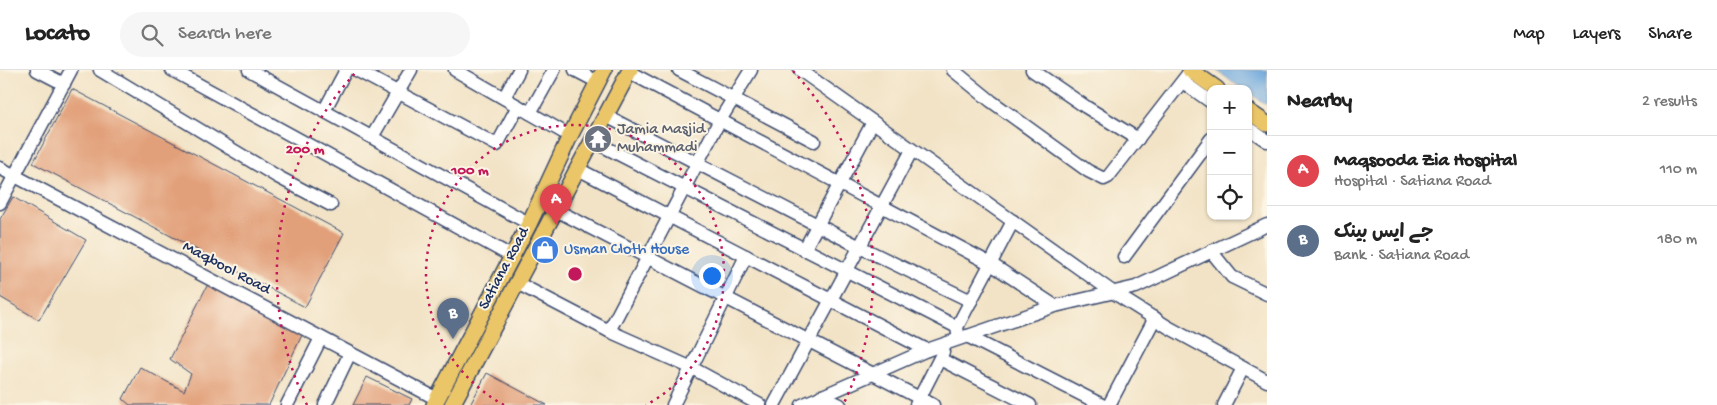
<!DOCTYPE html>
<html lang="en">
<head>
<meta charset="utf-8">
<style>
  :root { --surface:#fff; --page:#f6f6f6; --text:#222; --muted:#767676; --line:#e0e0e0; --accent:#db2777 }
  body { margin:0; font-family:"Gochi Hand","Playpen Sans Arabic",sans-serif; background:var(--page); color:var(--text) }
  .controls { position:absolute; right:15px; top:15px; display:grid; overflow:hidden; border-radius:10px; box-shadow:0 1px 4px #0004 }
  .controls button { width:45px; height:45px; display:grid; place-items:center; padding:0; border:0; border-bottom:1px solid var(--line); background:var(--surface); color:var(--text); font:25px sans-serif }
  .you { position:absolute; left:711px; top:205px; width:18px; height:18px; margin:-12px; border:4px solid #fff; border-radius:50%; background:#1a73e8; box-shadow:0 0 0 8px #1a73e833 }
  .badge { display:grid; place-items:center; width:32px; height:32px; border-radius:50%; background:var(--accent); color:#fff; font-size:16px; font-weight:700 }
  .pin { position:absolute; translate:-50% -41px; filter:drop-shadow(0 1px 2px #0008) }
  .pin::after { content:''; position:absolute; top:26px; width:18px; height:15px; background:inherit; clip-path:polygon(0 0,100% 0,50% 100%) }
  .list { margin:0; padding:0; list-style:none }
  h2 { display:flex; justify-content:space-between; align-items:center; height:65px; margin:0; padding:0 20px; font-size:21px }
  h2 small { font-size:16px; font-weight:400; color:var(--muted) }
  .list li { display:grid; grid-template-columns:32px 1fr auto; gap:15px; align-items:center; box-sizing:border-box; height:70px; padding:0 20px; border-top:1px solid var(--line) }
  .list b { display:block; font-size:19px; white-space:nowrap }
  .list p { margin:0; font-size:16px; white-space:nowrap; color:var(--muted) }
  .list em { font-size:16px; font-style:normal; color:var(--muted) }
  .icon { flex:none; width:28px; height:28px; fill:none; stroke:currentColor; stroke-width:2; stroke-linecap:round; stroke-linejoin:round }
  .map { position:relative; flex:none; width:1267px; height:335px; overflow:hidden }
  header { display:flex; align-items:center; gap:30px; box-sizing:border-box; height:70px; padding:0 25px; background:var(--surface); border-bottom:1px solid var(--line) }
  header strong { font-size:24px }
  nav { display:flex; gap:28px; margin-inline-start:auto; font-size:18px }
  .search { width:350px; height:45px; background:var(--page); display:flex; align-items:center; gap:12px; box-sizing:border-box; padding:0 18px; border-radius:28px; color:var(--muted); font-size:19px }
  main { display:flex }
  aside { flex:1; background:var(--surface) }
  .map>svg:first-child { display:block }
</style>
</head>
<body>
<header>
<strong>Locato</strong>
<div class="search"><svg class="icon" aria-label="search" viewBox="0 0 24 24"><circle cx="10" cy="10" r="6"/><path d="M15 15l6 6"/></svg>Search here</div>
<nav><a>Map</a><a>Layers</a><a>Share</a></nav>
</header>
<main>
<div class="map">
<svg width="1267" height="335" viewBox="0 0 1267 335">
  <rect width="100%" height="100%" fill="#fcf5e5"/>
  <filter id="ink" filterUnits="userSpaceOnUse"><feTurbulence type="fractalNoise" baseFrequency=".02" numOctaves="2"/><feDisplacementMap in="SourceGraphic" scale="10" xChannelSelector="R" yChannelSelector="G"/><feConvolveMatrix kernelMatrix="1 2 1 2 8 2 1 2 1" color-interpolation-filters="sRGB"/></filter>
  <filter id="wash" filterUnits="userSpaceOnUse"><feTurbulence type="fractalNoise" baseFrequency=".0096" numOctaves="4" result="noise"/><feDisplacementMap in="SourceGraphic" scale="20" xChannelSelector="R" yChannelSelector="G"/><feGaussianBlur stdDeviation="1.12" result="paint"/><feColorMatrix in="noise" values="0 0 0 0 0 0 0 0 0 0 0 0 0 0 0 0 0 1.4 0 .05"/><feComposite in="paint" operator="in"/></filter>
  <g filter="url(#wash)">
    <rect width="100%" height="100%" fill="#f2e3c6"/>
    <polygon fill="#6da8de" stroke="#446c9e" points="1216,0 1267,0 1267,35 1248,22 1248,19 1243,19"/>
    <g id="blocks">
      <g fill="#e2a07a">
        <polygon points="72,19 344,163 305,237 33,93"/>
        <polygon points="13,127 86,170 39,250 0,227 0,149"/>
        <polygon points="208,214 302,265 269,335 130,335 123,329 140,297 184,321 191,304 170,289"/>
        <polygon points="487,303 547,335 470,335"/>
        <polygon points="367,307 412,329 409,335 353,335"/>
      </g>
    </g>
  </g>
  <g filter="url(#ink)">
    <use href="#blocks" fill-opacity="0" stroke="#3b4a6e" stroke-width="1"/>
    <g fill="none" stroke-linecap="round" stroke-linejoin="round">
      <defs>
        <g id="minor">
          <polyline points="37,0 64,14"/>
          <polyline points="100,0 278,107 331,135"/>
          <polyline points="172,0 513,187"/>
          <polyline points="249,0 530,154"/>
          <polyline points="356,0 497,75 518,36"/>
          <polyline points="455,0 570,66"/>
          <polyline points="575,0 598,12"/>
          <polyline points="679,0 814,71"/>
          <polyline points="800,0 1114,223 1168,257 1267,311"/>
          <polyline points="953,0 991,31 1088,101 1104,109 1108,107 1191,0"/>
          <polyline points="1032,0 1086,37 1138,69"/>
          <polyline points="629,2 991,194 1055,236"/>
          <polyline points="1183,12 1211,32"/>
          <polyline points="504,28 519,0"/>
          <polyline points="324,41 346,0"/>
          <polyline points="530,43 554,0"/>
          <polyline points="606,46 860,177 971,231"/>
          <polyline points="1248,58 1267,71"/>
          <polyline points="372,67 411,0"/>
          <polyline points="593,71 957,257"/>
          <polyline points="0,98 437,329"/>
          <polyline points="578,99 927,280"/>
          <polyline points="0,133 71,0"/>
          <polyline points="556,140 933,335"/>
          <polyline points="804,180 873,52"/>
          <polyline points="1211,181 1232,207 1267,224"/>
          <polyline points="1124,187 1211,69"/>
          <polyline points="517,213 609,261 692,298 760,335"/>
          <polyline points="609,261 720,50 751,0"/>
          <polyline points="958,264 957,257 1013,151"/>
          <polyline points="967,266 1102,335"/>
          <polyline points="940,289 1030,335"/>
          <polyline points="821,326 840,335"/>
          <polyline points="287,335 321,268"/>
          <polyline points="325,335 350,283"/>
          <polyline points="673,335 746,186"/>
          <polyline points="774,335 912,80"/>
          <polyline points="802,335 927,280 1055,236 1136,217 1267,155"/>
          <polyline points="916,335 943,282"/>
          <polyline points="1109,335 1155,248"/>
          <polyline points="1224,335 1243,298"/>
        </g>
        <g id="major">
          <polyline points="1190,0 1217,19"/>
          <polyline points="1248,41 1267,54"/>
          <polyline points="434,335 529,154 570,66 604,0"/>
          <polyline points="452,335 630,0"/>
        </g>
      </defs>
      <use href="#minor" stroke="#3b4a6e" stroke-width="15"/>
      <use href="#major" stroke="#3b4a6e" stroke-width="18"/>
      <use href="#minor" stroke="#fff" stroke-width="12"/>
      <use href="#major" stroke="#ebc669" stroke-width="15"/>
    </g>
  </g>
  <g fill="none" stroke="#c2185b" stroke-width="2.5" stroke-dasharray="2.5 5">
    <path d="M504 335A149 149 0 1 1 646 335"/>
    <path d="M307 335A298 298 0 0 1 357 1M793 1A298 298 0 0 1 843 335"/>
  </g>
  <defs>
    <symbol id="temple-disc" viewBox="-11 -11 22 22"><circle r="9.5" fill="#6b7280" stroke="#fcf5e5"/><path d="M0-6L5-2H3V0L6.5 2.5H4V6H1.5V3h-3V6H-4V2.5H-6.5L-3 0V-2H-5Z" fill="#fff"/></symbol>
    <symbol id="shop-disc" viewBox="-11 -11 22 22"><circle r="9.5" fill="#3f7fe0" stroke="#fcf5e5"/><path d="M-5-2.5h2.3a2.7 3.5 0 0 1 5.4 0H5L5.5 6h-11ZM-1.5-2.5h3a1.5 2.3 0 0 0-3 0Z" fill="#fff"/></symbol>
  </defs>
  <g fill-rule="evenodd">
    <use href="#temple-disc" x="582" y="53" width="32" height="32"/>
    <use href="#shop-disc" x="529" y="164" width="32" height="32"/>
  </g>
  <g text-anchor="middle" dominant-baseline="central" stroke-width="4" stroke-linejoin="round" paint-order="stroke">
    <g font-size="16" fill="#5b616d" stroke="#fcf5e5" text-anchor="start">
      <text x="617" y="60">Jamia Masjid<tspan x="617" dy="18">Muhammadi</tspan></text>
    </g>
    <g font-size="16" fill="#366cbe" stroke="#fcf5e5" text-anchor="start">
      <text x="564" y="180">Usman Cloth House</text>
    </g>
    <g font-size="16" fill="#1b2f5e" stroke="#fcf5e5">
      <text transform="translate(226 199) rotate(28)">Maqbool Road</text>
      <text transform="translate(505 199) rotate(-62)">Satiana Road</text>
    </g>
  </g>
  <circle cx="575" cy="204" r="8" fill="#c2185b" stroke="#fcf5e5" stroke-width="2.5"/>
  <g font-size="15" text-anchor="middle" font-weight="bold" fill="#c2185b" stroke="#fcf5e5" stroke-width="4" stroke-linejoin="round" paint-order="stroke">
    <text x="305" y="83">200 m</text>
    <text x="470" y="104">100 m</text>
  </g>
</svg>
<div class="controls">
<button>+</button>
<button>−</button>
<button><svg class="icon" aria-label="locate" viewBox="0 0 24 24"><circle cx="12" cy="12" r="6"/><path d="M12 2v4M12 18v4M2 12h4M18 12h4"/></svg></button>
</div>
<div class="you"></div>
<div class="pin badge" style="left:556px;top:155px;background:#e0444e">A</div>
<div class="pin badge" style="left:453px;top:269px;background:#5c6f8a">B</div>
</div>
<aside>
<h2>Nearby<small>2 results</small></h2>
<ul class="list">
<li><span class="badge" style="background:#e0444e">A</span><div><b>Maqsooda Zia Hospital</b><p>Hospital · Satiana Road</p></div><em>110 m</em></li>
<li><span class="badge" style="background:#5c6f8a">B</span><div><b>جے ایس بینک</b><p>Bank · Satiana Road</p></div><em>180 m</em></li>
</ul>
</aside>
</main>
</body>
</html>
